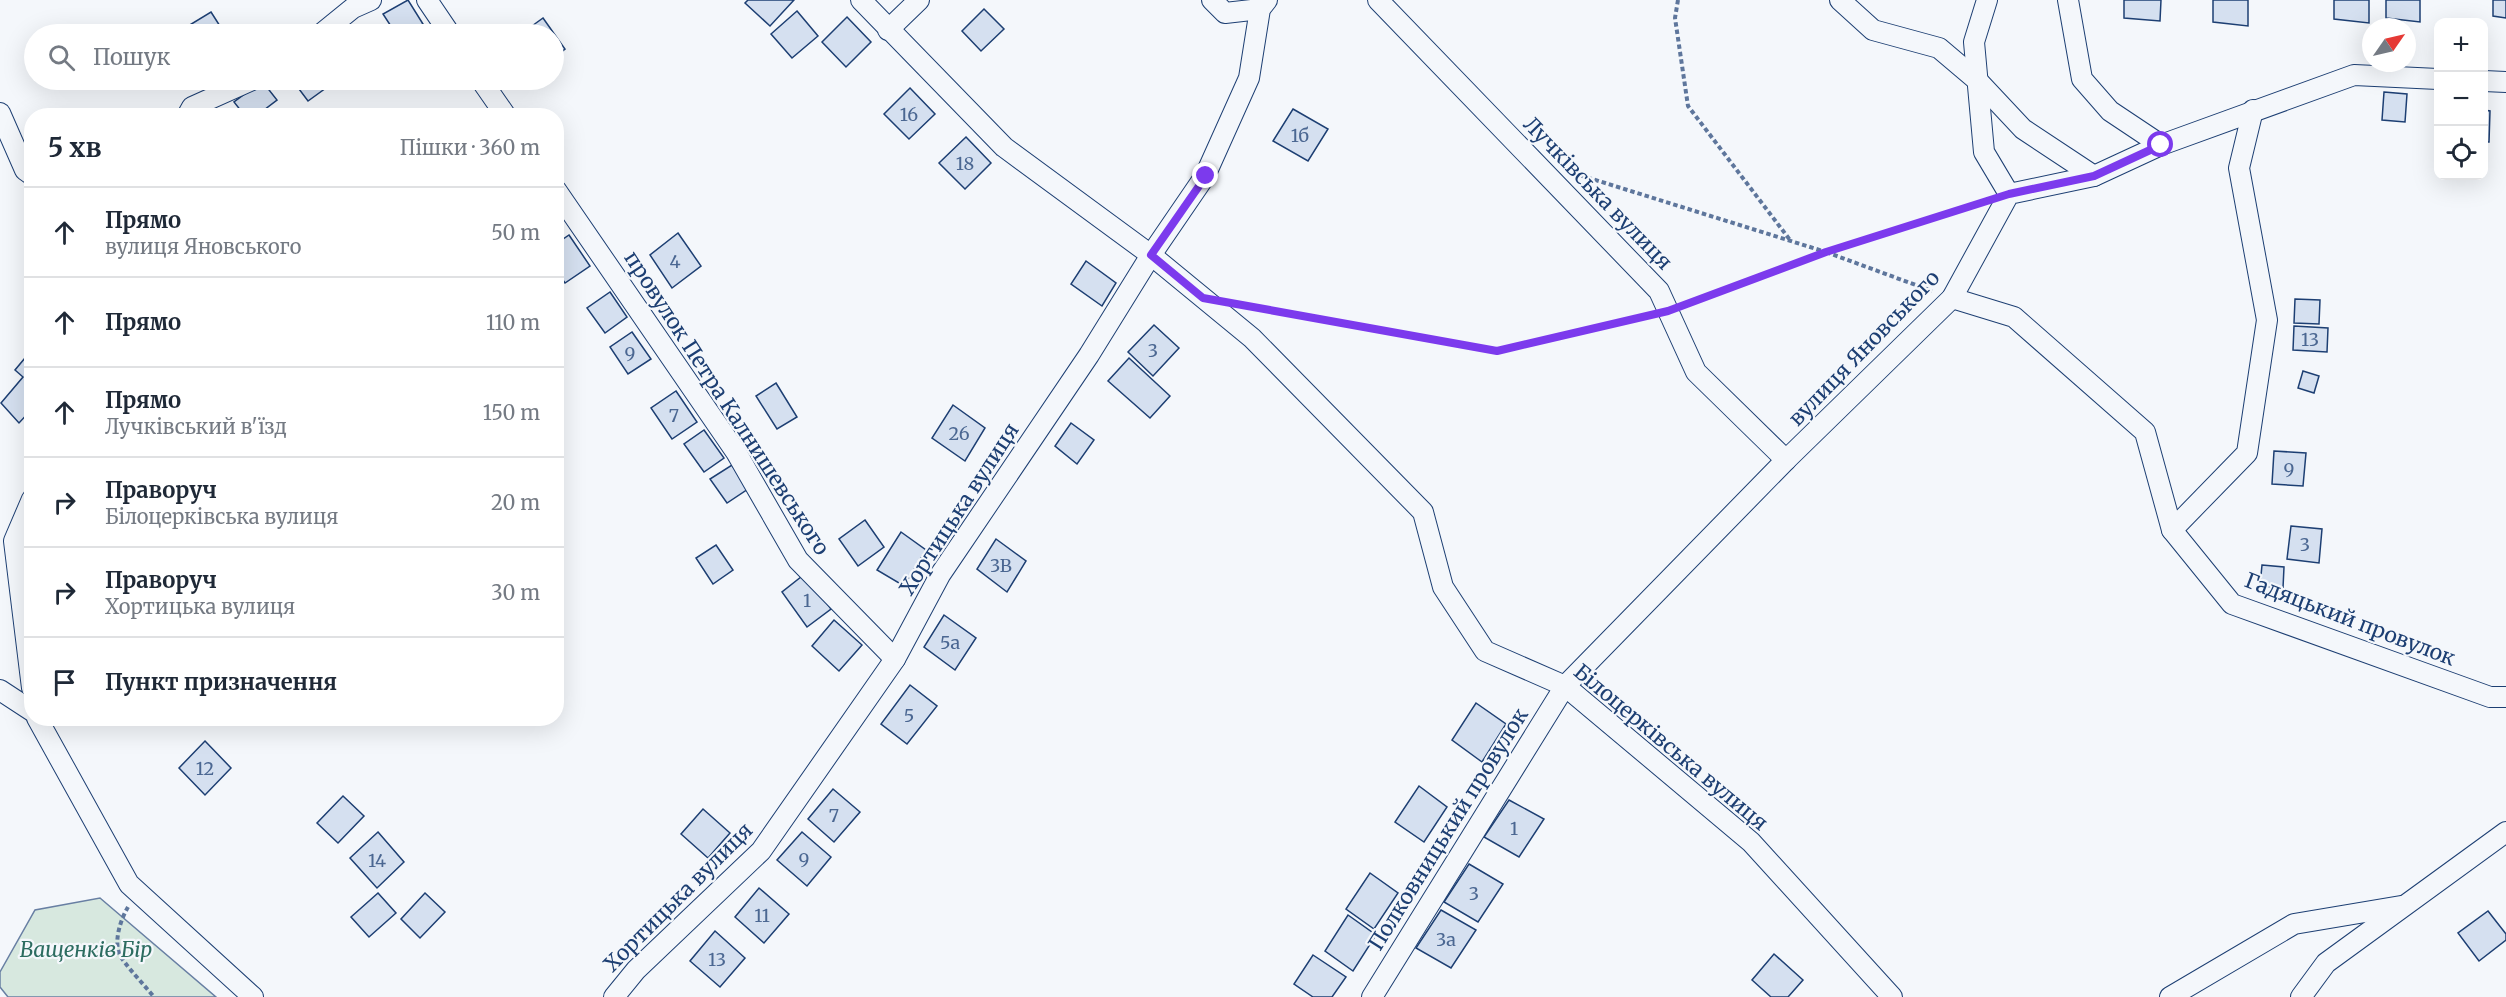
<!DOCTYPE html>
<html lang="uk">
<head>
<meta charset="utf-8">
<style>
  :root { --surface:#fff; --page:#f6f6f7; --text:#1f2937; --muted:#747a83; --line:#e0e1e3 }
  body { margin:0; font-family:Merriweather,serif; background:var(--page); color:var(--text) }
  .controls { position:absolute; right:18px; top:18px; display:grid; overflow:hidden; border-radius:12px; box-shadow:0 6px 24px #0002 }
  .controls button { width:54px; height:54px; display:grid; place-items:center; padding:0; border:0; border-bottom:2px solid var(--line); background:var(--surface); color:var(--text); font:30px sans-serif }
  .compass { position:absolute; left:2362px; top:18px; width:54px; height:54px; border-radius:50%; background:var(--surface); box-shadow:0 6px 24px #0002; rotate:56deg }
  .stop { position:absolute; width:18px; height:18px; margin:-14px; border:4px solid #7c3aed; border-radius:50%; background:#fff }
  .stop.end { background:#7c3aed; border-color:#fff; box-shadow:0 2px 6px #0008 }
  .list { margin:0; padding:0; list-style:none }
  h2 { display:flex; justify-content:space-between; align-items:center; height:78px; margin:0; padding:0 24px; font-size:26px }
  h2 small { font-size:20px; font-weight:400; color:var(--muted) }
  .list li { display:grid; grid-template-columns:39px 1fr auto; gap:18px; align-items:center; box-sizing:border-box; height:90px; padding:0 24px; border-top:2px solid var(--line) }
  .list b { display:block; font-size:22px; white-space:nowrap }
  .list p { margin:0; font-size:20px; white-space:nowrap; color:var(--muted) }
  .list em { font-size:20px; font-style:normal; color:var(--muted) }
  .icon { flex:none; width:33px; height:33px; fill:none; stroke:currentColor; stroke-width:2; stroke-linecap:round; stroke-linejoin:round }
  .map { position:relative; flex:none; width:2506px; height:997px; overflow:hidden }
  .search { position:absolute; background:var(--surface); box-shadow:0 6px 24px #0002; left:24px; top:24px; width:540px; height:66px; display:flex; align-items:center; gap:15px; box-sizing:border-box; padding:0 21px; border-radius:33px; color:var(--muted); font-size:22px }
  .panel { position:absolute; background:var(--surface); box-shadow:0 6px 24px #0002; left:24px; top:108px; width:540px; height:618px; border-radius:24px }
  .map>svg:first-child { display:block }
</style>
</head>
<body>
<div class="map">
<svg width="2506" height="997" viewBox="0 0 2506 997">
  <rect width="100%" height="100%" fill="#f4f7fb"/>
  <polygon fill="#d7e8df" stroke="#687fa3" stroke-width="1.5" points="100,898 216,997 8,997 0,987 0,972 35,910"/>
  <g fill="#d5e0f0" stroke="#1d3f73" stroke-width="1.5">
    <polygon points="408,0 423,24 404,34 396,34 383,14"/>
    <polygon points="748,0 794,0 770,26 745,3"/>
    <polygon points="2124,0 2161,0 2160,21 2124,18"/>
    <polygon points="2213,0 2248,0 2248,26 2213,22"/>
    <polygon points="2334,0 2369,0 2369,23 2334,19"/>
    <polygon points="2386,0 2420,0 2420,22 2386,18"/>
    <polygon points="2493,0 2506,0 2506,18 2493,16"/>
    <polygon points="984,9 1004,29 981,51 962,31"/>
    <polygon points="797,11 818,36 792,58 771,34"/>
    <polygon points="211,12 225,34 193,34 188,26"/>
    <polygon points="847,17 871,42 846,67 822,42"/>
    <polygon points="543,18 565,49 554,58 554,34 521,34"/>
    <polygon points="294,80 337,80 308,101 293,81"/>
    <polygon points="262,81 277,100 256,116 245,116 234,102"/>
    <polygon points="910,88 935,114 909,139 884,114"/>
    <polygon points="2384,92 2407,94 2405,122 2382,120"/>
    <polygon points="1293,109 1328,129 1308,161 1273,141"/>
    <polygon points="2484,110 2490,111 2489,142 2484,142"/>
    <polygon points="966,137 991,163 965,189 939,163"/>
    <polygon points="678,233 701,266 672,288 650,255"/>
    <polygon points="569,235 590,266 565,283 556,270 556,244"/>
    <polygon points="1086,261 1116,283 1102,306 1071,284"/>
    <polygon points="610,292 627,317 605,333 587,308"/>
    <polygon points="2295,299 2320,300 2319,324 2294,323"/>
    <polygon points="1154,325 1179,348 1153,376 1128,352"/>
    <polygon points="2294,326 2328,328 2327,352 2293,350"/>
    <polygon points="632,332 651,359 628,374 610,347"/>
    <polygon points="30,352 32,409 19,423 1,403 23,377 15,370"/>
    <polygon points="1129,358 1170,396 1150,418 1108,381"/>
    <polygon points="2303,371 2319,376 2314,393 2298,388"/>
    <polygon points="776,383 797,417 777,429 756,396"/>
    <polygon points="676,391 697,422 672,439 651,408"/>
    <polygon points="953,405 985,428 965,461 932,438"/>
    <polygon points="1071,423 1094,440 1077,464 1055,446"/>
    <polygon points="704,430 724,458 704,472 684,444"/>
    <polygon points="2274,451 2306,453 2303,486 2272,484"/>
    <polygon points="732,465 748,489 727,503 710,479"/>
    <polygon points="865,520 884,547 858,566 839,539"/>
    <polygon points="2291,526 2322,529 2319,563 2287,559"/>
    <polygon points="901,532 926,550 904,586 877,570"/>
    <polygon points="996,539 1026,561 1007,592 977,569"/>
    <polygon points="716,545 733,570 713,584 696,558"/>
    <polygon points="2262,565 2284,567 2283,588 2260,586"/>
    <polygon points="806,573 831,609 807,627 782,592"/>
    <polygon points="944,615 976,638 955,670 924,647"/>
    <polygon points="834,620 862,645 839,671 812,646"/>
    <polygon points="910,685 937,706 907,744 881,724"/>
    <polygon points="1476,703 1506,724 1482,762 1452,740"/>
    <polygon points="205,741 231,768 205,795 179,768"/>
    <polygon points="1419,786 1447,807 1424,842 1395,822"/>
    <polygon points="833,789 860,812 834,842 808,819"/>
    <polygon points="343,796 364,816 338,843 317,823"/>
    <polygon points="1509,800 1544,819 1519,857 1484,837"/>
    <polygon points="703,809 730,833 708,858 681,834"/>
    <polygon points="378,832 404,862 377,888 350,858"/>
    <polygon points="802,832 831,857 807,886 777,860"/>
    <polygon points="1469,864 1503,884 1478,922 1444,902"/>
    <polygon points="1370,873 1398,893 1374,929 1346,909"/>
    <polygon points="759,888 789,914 764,943 735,917"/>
    <polygon points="378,893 396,913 369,937 351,917"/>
    <polygon points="425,893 445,912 420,938 401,919"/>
    <polygon points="1441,910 1476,930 1451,968 1416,948"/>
    <polygon points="2488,911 2506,934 2506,940 2479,961 2458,933"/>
    <polygon points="1348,915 1376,935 1353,971 1325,951"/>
    <polygon points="715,931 745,958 720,987 690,961"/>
    <polygon points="1774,954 1803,980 1788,997 1771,997 1752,980"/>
    <polygon points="1313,955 1346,977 1332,997 1313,997 1294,984"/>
  </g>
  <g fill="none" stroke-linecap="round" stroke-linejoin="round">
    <defs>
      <g id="minor">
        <polyline points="427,0 450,34"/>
        <polyline points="861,0 1004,147 1151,255 1252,338 1423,512 1443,587 1485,651 1565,686 1751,842 1892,997"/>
        <polyline points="1212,0 1225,13 1260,9"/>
        <polyline points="1378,0 1659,291 1696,372 1786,460"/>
        <polyline points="1840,0 1873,30 1939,48 1978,81 2023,129 2094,176"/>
        <polyline points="1987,0 1974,42 1984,152 2009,194"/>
        <polyline points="2068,0 2082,79 2110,111 2161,145"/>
        <polyline points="888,30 919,0"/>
        <polyline points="321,34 353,8 371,0"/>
        <polyline points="481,80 506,116"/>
        <polyline points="2484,81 2506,82"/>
        <polyline points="0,113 25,170 32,175"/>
        <polyline points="187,116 192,107 252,80"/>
        <polyline points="556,190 736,452 798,560 895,659"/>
        <polyline points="1952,298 2014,317 2145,432 2172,530 2232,604 2490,697 2506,697"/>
        <polyline points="32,499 14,541 32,688"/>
        <polyline points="2172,530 2247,453 2267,320 2239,168 2253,110"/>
        <polyline points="0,690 32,711"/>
        <polyline points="37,718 129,884 253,997"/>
        <polyline points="614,997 636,970 761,851 895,659 940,575 1089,355 1151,255 1205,176 1249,78 1260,9 1267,0"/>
        <polyline points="1372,997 1565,686 1786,460 1952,298 2009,194 2094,176 2161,145 2354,75 2438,79"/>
        <polyline points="2170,997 2294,924 2401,906"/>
        <polyline points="2301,997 2326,963 2506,832"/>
      </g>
    </defs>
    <use href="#minor" stroke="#1d3f73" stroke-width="22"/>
    <g stroke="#5e769c" stroke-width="4" stroke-dasharray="4.5 3" stroke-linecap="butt">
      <polyline points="1678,0 1675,18 1688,106 1790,240"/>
      <polyline points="1573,173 1826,252 1981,203"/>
      <polyline points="1686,305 1826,252 1932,291"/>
      <polyline points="1246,306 1496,351 1650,315"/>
      <path d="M128,907C121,919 114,939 119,953C122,962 147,988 154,997"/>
    </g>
    <use href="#minor" stroke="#f4f7fb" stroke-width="20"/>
  </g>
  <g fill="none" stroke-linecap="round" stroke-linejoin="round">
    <polyline stroke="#7c3aed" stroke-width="8" points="1206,176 1151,255 1203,298 1497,351 1668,311 1826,252 2009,194 2094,176 2161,145"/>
  </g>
  <g text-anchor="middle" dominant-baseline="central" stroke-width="4.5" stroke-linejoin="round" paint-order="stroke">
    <g font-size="18" fill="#4b6792">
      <text x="909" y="114">16</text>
      <text x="1300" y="135">1б</text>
      <text x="965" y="163">18</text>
      <text x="675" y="261">4</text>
      <text x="2310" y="339">13</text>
      <text x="1153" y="350">3</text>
      <text x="630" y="353">9</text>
      <text x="674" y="415">7</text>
      <text x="959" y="433">26</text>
      <text x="2289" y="469">9</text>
      <text x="2305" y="544">3</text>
      <text x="1001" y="565">3В</text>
      <text x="807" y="600">1</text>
      <text x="950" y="642">5а</text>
      <text x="909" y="715">5</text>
      <text x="205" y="768">12</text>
      <text x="834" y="815">7</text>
      <text x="1514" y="828">1</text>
      <text x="804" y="859">9</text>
      <text x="377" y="860">14</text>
      <text x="1474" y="893">3</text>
      <text x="762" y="915">11</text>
      <text x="1446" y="939">3а</text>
      <text x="717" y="959">13</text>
    </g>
    <g font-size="21" fill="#1d3f73" stroke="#f4f7fb">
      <text transform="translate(1598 193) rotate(46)">Лучківська вулиця</text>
      <text transform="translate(1864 348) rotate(-46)">вулиця Яновського</text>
      <text transform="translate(727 403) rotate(57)">провулок Петра Калнишевського</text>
      <text transform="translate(959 509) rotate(-57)">Хортицька вулиця</text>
      <text transform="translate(2350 619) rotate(21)">Гадяцький провулок</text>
      <text transform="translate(1671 747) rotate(40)">Білоцерківська вулиця</text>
      <text transform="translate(1448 829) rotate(-58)">Полковницький провулок</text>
      <text transform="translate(678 897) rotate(-45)">Хортицька вулиця</text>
    </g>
    <g font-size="21" font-style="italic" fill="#2c6c60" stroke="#f4f7fb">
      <text x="86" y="949">Ващенків Бір</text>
    </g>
  </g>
</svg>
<div class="controls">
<button>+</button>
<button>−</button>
<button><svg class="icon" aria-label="locate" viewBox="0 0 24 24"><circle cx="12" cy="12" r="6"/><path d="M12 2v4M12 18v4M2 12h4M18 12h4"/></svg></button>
</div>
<svg class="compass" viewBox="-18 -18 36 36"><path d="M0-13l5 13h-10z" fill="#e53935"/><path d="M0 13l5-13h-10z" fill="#747a83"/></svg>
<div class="stop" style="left:2161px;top:145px"></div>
<div class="stop end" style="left:1206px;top:176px"></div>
<div class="search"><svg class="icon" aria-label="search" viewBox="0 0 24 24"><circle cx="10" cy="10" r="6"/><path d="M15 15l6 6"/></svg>Пошук</div>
<section class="panel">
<h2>5 хв<small>Пішки · 360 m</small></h2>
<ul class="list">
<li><svg class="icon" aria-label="ahead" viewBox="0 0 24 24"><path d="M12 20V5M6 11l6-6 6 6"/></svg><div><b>Прямо</b><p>вулиця Яновського</p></div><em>50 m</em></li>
<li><svg class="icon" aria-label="ahead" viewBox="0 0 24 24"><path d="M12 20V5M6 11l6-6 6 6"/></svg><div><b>Прямо</b></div><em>110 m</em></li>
<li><svg class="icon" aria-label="ahead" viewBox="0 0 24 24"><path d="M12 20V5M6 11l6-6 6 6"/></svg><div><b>Прямо</b><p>Лучківський в'їзд</p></div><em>150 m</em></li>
<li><svg class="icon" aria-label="right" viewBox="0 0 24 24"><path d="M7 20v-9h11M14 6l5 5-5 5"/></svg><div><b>Праворуч</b><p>Білоцерківська вулиця</p></div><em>20 m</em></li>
<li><svg class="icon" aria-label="right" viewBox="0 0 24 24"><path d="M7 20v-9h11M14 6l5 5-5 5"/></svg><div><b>Праворуч</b><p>Хортицька вулиця</p></div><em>30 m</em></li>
<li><svg class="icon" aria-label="arrive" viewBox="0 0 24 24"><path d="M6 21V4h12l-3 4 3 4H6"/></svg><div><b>Пункт призначення</b></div></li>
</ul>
</section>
</div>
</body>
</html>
